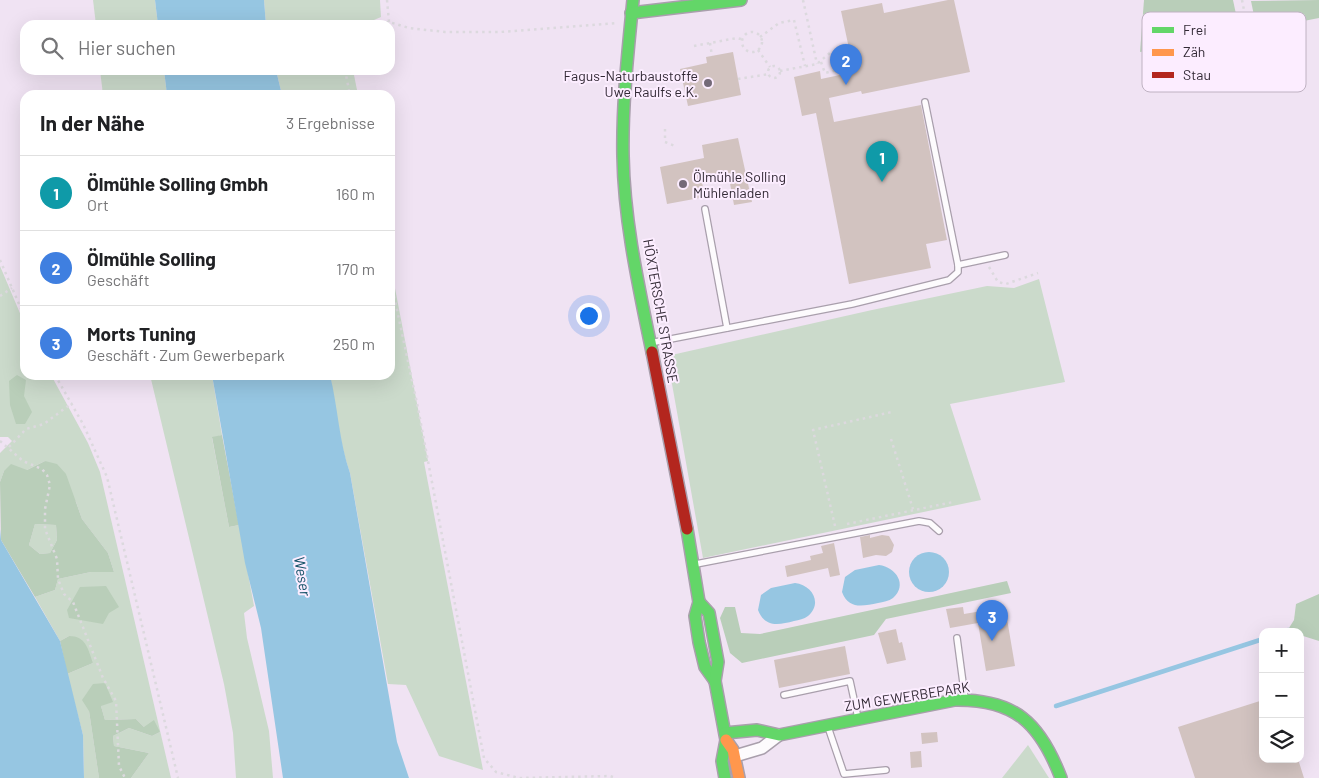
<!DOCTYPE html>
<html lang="de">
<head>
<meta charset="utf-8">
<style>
  :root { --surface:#fff; --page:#f2f2f2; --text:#202124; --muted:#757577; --line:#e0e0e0; --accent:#746a78 }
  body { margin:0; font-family:Barlow,sans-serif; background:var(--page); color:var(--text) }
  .controls { position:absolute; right:15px; bottom:15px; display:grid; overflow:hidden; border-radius:10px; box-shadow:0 5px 20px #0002 }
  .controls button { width:45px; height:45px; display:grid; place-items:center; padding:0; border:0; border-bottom:1px solid var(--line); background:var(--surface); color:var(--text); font:25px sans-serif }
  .you { position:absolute; left:588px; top:315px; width:18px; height:18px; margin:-12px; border:4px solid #fff; border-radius:50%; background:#1a73e8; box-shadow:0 0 0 8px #1a73e833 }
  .badge { display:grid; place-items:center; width:32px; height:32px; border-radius:50%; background:var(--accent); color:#fff; font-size:16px; font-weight:700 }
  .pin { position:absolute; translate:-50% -41px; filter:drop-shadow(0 1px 2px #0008) }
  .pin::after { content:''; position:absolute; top:26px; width:18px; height:15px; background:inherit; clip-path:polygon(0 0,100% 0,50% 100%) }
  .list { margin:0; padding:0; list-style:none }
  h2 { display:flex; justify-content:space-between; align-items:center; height:65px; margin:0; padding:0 20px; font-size:21px }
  h2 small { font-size:16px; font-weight:400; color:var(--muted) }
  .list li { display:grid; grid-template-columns:32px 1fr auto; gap:15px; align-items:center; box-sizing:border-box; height:75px; padding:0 20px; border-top:1px solid var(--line) }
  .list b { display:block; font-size:19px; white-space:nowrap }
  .list p { margin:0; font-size:16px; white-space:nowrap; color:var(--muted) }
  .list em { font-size:16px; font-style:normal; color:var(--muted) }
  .icon { flex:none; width:28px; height:28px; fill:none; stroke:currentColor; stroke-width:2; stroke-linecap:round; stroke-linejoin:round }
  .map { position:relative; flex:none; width:1319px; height:778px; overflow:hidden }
  .search { position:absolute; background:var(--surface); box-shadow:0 5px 20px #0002; left:20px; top:20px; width:375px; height:55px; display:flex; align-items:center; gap:12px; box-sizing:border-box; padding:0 18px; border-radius:15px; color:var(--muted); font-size:19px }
  .panel { position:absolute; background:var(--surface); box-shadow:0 5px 20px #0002; left:20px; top:90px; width:375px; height:290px; border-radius:15px }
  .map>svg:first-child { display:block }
</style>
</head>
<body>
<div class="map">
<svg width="1319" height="778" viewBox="0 0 1319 778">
  <rect width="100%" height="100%" fill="#f0e3f3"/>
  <g fill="#cbdacb">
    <polygon points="93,0 155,0 158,25 96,25"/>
    <polygon points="264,0 380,0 381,17 374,20 372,25 266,25"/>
    <polygon points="100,70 164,70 167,95 103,95"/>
    <polygon points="276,70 353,70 358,95 282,95"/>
    <path d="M390,262L428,461L424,462L483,770L439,756L406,685L388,684L350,473C339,442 336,408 330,375H390Z"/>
    <polygon points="0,266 25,325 25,375 51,375 88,443 100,472 171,778 131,778 149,753 114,746 113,736 129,728 152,736 160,732 144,727 136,719 105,720 101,706 89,711 99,778 84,778 83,735 67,674 93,663 69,636 60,641 35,597 55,590 58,579 91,572 114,572 108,553 82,519 76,502 45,461 27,470 4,471 0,482 0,453 12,441 8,437 0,437"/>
    <polygon points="1039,279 1065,382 950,404 981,500 703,558 667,356 872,310 987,286 1014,288"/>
    <polygon points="150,375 212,375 222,435 212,438 229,527 239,525 254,606 244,613 247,638 269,731 273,778 236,778 233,733 224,684"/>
    <polygon points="35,524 56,525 57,540 50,553 40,554 29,545"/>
    <polygon points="1028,745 1049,778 1002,778"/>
  </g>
  <g fill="#b9ceb9" fill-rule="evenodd">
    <polygon points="1144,0 1233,0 1240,33 1140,52"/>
    <polygon points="1319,0 1319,18 1257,30 1251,1"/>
    <polygon points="17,375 26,380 24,396 32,412 25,424 16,424 10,405 9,381"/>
    <polygon points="222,435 239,525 229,527 212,437"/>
    <path d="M45,461L57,464L66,474L82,519L108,553L114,572H91L58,579L55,590L35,597L1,540L0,482L4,471L11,464L27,470ZM35,524L56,525L57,540L50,553L40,554L29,545Z"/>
    <polygon points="1007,581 1011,593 886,619 874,635 742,663 730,653 720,618 725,607 735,607 741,633 760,634"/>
    <polygon points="106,586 119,607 109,613 103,624 69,618 67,610 80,587"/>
    <polygon points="1319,594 1319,641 1300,635 1300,632 1293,632 1289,628 1294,620 1296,604"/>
    <path d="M69,636C86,636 88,649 93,663L67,674L60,641Z"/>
    <polygon points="105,683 113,702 101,706 105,720 136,719 144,727 154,720 160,732 152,736 129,728 113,736 114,746 149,753 131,778 99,778 89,711 82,700 93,684"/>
  </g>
  <g fill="#96c6e2">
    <polygon points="155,0 264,0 266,25 158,25"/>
    <polygon points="164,70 276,70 282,95 167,95"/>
    <path d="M212,375H330C338,408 339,441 350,473L397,742L409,778H283L261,628L245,563Z"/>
    <polygon points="0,529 1,540 60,641 83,735 84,778 0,778"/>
    <circle cx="929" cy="572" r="20"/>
    <path d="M879,565C896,567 908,585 893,598C889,601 883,602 878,603C863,606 849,610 842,592L845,577L855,570Z"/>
    <path d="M795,583C812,585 823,603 808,616C804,619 799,620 794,621C779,625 765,628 758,610L761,595L771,588Z"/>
  </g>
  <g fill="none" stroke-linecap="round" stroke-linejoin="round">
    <g stroke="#96c6e2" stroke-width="4.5">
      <polyline points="1284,632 1288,630"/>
      <polyline points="1056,706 1263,639"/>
    </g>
  </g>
  <g fill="#d2c3c0">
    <polygon points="948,0 954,0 970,72 862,94 861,91 829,98 834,122 921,105 947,240 926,244 931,268 849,284 816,113 802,116 794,77 820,71 821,79 854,72 841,11 882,3 884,13"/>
    <polygon points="733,52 741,95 688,106 680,69 707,63 706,57"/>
    <polygon points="738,138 752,202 734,205 729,178 702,182 705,197 667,204 660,167 704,158 702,145"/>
    <polygon points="870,535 870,538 882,535 889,536 894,545 892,552 886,556 876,555 863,558 860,537"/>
    <polygon points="834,543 840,575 830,577 828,568 787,577 785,566 811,560 810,556 823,553 821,546"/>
    <polygon points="963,607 964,614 1005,607 1015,666 986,671 978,623 950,628 946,609"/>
    <polygon points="896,629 899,643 902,642 906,660 887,664 878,633"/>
    <polygon points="845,646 850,674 779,688 774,660"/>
    <polygon points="1263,700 1263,759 1298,759 1304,778 1195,778 1178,727"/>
    <polygon points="937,732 938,742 922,744 921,733"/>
    <polygon points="921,751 922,767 911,768 910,752"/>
  </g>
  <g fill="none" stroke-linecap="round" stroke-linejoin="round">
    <defs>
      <g id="lane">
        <polyline points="705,209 727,328"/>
        <polyline points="958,265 1005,255"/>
        <polyline points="650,343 852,304 949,280 958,272 958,265 925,102"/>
        <polyline points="696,564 919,521 930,523 939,531"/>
        <polyline points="957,638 965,698"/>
        <polyline points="784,695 850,681 858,718"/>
        <polyline points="828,727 844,774 886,770"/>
      </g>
      <polyline id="street" points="735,756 762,748 779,735"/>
      <g id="fast">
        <path d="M633,0C628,52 622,104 623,156C624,221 639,288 652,352"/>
        <polyline points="631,13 741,0"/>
        <polyline points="687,529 699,602 695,616 699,642 705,667 715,681"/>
        <polyline points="699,602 709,613 718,662 715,681 726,740 722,761 725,778"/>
        <path d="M725,733L757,730L779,735L955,700C1015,699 1040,723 1061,778"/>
      </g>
      <polyline id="slow" points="726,740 733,750 739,778"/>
      <polyline id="jam" points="652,352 687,529"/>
    </defs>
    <use href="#lane" stroke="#a99fac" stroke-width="8"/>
    <use href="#street" stroke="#a99fac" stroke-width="14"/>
    <use href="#fast" stroke="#a99fac" stroke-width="14"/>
    <use href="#slow" stroke="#a99fac" stroke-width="14"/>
    <use href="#jam" stroke="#a99fac" stroke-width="14"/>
    <g stroke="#dcd9de" stroke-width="2.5" stroke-dasharray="2.5 4" stroke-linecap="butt">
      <polyline points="387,0 389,22"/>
      <polyline points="803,0 817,64"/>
      <polyline points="1242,0 1249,35"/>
      <polyline points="373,25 389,22 409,28 445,32 500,32 618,23"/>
      <circle cx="752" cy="42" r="10"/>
      <polyline points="760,37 779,23 794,20 805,66"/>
      <polyline points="710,43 712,56"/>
      <polyline points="694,46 737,38 741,39"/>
      <polyline points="758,50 770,67"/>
      <polyline points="821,62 825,73 849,67"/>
      <circle cx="774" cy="72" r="6"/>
      <polyline points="345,70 350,95"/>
      <polyline points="836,70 837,76"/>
      <polyline points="780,71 817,64 831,52"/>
      <polyline points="738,79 769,74"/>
      <polyline points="665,129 665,142 675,146"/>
      <polyline points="0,260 25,318"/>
      <polyline points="989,267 998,282 1006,284 1038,273"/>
      <polyline points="390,277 418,408 484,758 496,772 519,778 610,776 616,778"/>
      <polyline points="0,296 12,288"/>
      <polyline points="55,375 83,424 107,477 178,778"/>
      <polyline points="891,439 913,509"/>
      <polyline points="0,441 23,461 42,469 47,475 50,485 45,509 45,529 57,559 58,579 64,594 73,602 103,678 116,701 119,766 125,778"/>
      <polyline points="9,447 26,429 44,424 72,403"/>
      <polyline points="847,524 953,502"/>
      <polyline points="835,526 813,430 892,412"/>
    </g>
    <use href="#lane" stroke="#fdfbfd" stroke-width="5.5"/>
    <use href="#street" stroke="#fdfbfd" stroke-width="11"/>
    <use href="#fast" stroke="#63d668" stroke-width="11"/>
    <use href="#slow" stroke="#ff974d" stroke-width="11"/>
    <use href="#jam" stroke="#b3261e" stroke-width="11"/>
  </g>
  <g fill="#746a78" stroke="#fcedff" stroke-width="2">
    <circle cx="708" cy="83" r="5"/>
    <circle cx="683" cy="184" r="5"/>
  </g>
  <g text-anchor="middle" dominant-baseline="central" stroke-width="4" stroke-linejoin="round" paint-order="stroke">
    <g font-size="14" fill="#322935" stroke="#fcedff" text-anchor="end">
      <text x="698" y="75">Fagus-Naturbaustoffe<tspan x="698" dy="16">Uwe Raulfs e.K.</tspan></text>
      <text x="693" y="176" text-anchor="start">Ölmühle Solling<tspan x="693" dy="16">Mühlenladen</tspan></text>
    </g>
    <g font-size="14" fill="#322935" stroke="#fcedff">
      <text transform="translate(661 311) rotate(80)">HÖXTERSCHE STRASSE</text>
      <text transform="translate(907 696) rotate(-9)">ZUM GEWERBEPARK</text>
    </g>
    <g font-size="15" font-style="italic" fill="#17546a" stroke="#fcedff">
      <text transform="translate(303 576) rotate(80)">Weser</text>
    </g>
  </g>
  <rect x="1142" y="12" width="164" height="80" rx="8" fill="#fcedff" stroke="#bfb2c2" stroke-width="1"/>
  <rect x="1152" y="27" width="22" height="6" fill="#63d668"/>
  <rect x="1152" y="49" width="22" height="7" fill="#ff974d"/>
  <rect x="1152" y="72" width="22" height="6" fill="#b3261e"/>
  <g font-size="14" fill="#322935">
    <text x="1183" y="35">Frei</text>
    <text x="1183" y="57">Zäh</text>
    <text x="1183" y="80">Stau</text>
  </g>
</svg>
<div class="controls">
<button>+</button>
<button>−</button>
<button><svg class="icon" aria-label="layers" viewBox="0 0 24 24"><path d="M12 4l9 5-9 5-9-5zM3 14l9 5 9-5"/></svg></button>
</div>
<div class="you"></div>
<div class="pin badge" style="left:882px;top:182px;background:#0f9aa8">1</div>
<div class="pin badge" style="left:846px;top:85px;background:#3f7fe0">2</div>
<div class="pin badge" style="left:992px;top:641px;background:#3f7fe0">3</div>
<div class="search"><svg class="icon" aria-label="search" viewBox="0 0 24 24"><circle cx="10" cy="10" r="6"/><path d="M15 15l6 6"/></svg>Hier suchen</div>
<section class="panel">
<h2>In der Nähe<small>3 Ergebnisse</small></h2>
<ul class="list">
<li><span class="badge" style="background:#0f9aa8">1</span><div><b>Ölmühle Solling Gmbh</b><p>Ort</p></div><em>160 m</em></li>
<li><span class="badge" style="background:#3f7fe0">2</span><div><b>Ölmühle Solling</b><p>Geschäft</p></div><em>170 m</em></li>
<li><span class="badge" style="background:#3f7fe0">3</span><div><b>Morts Tuning</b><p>Geschäft · Zum Gewerbepark</p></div><em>250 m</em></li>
</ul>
</section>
</div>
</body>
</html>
